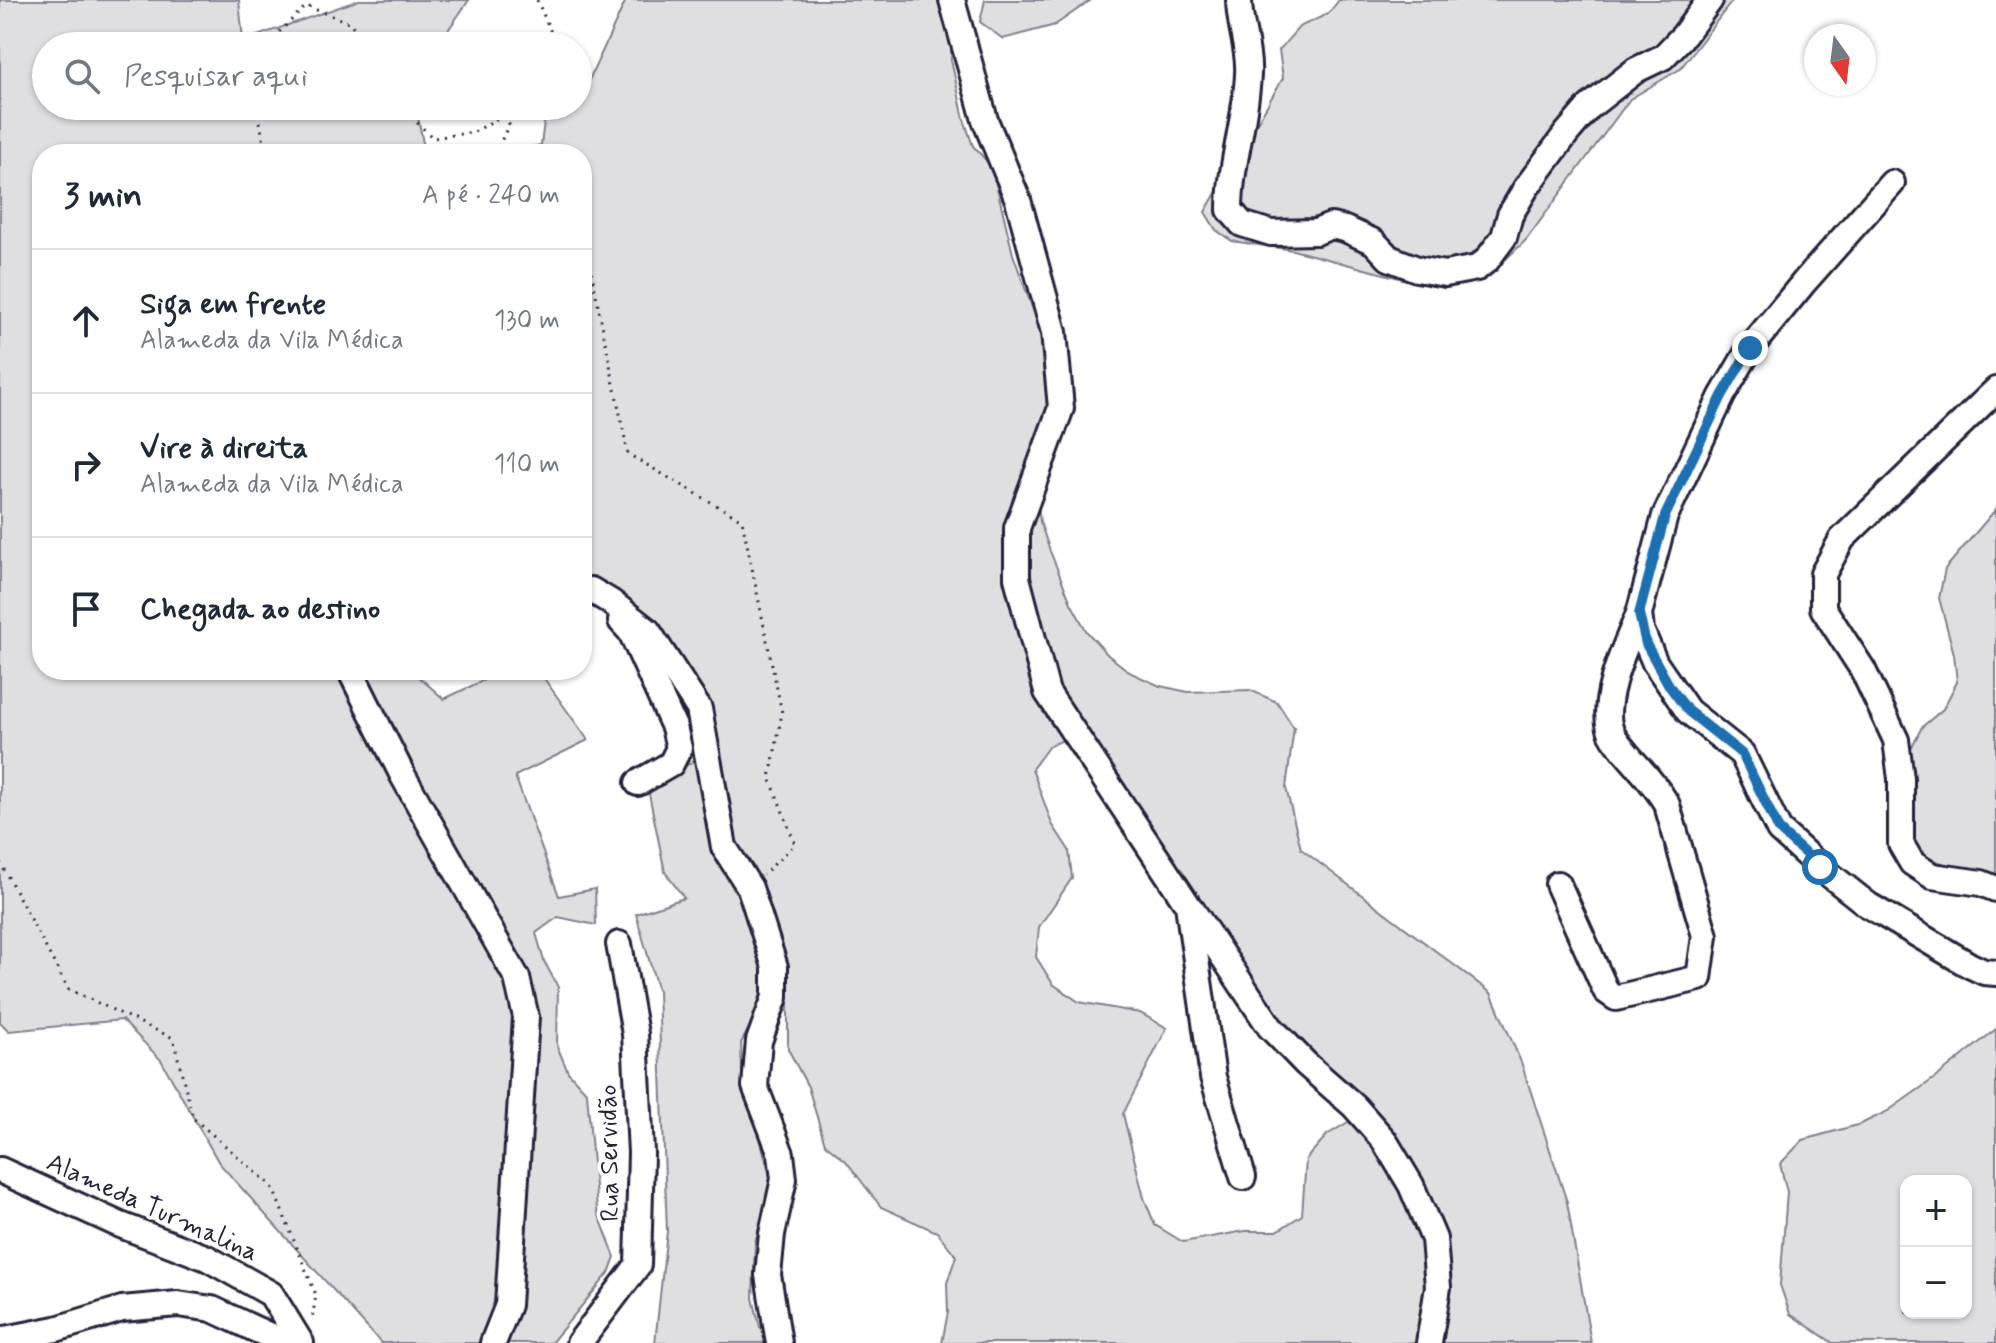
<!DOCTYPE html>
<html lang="pt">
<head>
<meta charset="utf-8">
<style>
  :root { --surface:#fff; --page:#f6f6f7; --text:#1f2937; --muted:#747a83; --line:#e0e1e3 }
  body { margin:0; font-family:Mynerve,sans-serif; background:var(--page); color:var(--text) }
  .controls { position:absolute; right:24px; bottom:24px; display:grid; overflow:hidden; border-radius:16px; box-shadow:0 2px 6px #0004 }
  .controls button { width:72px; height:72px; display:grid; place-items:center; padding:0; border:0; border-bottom:2px solid var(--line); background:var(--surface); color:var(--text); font:40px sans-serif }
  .compass { position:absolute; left:1804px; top:24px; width:72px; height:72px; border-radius:50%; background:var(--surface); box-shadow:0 2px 6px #0004; rotate:166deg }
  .stop { position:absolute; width:24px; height:24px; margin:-18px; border:6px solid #1f6fb2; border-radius:50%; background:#fff }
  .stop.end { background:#1f6fb2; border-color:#fff; box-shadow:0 2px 8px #0008 }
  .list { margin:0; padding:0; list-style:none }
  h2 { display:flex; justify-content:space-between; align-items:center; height:104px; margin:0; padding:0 32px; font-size:34px }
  h2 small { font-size:26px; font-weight:400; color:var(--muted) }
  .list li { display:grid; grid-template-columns:52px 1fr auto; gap:24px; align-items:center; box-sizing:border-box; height:144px; padding:0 32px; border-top:2px solid var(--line) }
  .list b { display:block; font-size:30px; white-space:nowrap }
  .list p { margin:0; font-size:26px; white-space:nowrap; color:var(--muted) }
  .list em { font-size:26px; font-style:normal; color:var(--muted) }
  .icon { flex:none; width:44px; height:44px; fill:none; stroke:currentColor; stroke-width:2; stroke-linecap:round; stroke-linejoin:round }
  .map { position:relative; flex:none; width:1996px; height:1343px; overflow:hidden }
  .search { position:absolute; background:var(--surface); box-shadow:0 2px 6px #0004; left:32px; top:32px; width:560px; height:88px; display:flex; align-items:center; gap:20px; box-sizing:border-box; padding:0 28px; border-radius:44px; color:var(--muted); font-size:30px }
  .panel { position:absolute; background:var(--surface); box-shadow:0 2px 6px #0004; left:32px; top:144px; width:560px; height:536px; border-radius:32px }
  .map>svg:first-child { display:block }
</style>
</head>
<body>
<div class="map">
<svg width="1996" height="1343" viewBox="0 0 1996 1343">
  <rect width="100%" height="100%" fill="#fff"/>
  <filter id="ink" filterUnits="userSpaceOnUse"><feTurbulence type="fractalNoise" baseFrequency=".0125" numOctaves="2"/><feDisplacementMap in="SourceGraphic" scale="16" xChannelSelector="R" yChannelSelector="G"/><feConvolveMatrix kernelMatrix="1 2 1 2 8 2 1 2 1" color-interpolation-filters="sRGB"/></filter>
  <g filter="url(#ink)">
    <g fill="#dfdfe2" stroke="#80808e" stroke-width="2" fill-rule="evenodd">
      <polygon points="0,0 239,0 243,41 359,0 469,0 437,46 46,46 46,106 416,106 425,154 42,154 42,670 411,670 444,699 505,670 538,670 588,740 515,776 559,896 595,889 596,925 558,917 536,933 544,961 558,987 557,1046 568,1072 587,1093 597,1210 615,1257 609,1273 551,1343 381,1343 219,1163 161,1060 122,1020 9,1031 0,1022"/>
      <path d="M626,0H942L952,31L951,60L964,119L973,146L992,167L1013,254L1069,412L1037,494L1040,522L1050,551L1071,603L1087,632L1108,655L1131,673L1160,686L1188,692L1250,690L1277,702L1294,728L1286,788L1301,849L1491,993L1521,1062L1567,1202L1591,1343H942L948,1312L947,1283L956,1256L937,1232L881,1207L846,1161L825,1144L808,1087L788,1049V998L756,1015L741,1043L742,1072L772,1183L755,1242L753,1298L760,1327L787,1343H655L667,1231L658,991L636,914L684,898L665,872L648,789L692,762L700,749L696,719L653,648L582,594V154H498L541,145L546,106H578V77L589,80ZM1068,738L1353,1119L1327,1135L1306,1159L1302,1215L1277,1231H1245L1183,1242L1155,1225L1144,1198L1123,1114L1167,1028L1140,1013L1079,1002L1053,984L1036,957L1039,927L1072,878L1069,850L1052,824L1032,769L1049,746Z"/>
      <polygon points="985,0 1091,0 1055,25 1003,39 980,22"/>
      <polygon points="1339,0 1733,0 1680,69 1630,99 1526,240 1505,260 1480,273 1446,281 1418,283 1293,250 1232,241 1216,230 1205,212 1283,78 1279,50 1299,27 1328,14"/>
      <polygon points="1996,509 1996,873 1957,868 1930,859 1910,840 1908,754 1922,727 1943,709 1957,682 1954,654 1939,598 1945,569"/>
      <path d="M1996,1029V1343H1833L1790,1314L1780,1285L1787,1192L1780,1164L1803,1140L1861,1124L1888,1111L1939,1075ZM1966,1181V1313H1906V1181Z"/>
    </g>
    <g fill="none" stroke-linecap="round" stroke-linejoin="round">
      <defs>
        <g id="minor">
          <polyline points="952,0 985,120 1018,200 1054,332 1061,408 1017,528 1017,578 1047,692 1188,905 1213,1077 1243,1177"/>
          <path d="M1239,0C1239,25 1250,51 1248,74C1246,121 1230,164 1230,210L1242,224L1271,233L1316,232L1331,226L1345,229L1374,242L1389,258L1417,269L1445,274L1477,268L1487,260L1504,237L1510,215L1526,188L1566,134L1589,107L1636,70L1663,57L1684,35L1710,0"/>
          <polyline points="1892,183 1805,281 1750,348 1722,396 1665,516 1639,614 1641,630 1655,663 1688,711 1742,754 1779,830 1820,867 1868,905 1969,965 1984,972 1996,973"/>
          <polyline points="1996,390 1842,539 1823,574 1823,608 1863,670 1896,740 1901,779 1901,844 1912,863 1932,876 1981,883 1996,889"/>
          <polyline points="591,590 611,602 648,631 699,709 724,847 750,888 775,967 775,997 759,1041 755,1086 781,1154 784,1179 772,1234 768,1275 779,1343"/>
          <polyline points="621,621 631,632 674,727 679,748 671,764 638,783"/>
          <polyline points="350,670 403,776 517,978 526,1017 508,1305 493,1343"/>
          <path d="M1558,884L1606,991L1616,998L1699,978L1705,936L1667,805C1653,779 1630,761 1614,737C1595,709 1627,642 1639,614"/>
          <polyline points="1192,910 1270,1027 1306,1064 1354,1106 1384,1140 1411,1185 1434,1239 1438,1287 1429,1343"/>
          <polyline points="0,1170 118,1224 207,1258 271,1294 301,1343"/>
          <polyline points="0,1340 56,1329 122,1309 178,1304 212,1309 285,1343"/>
          <polyline points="579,1343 638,1265 641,1153 635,1034 619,944"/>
        </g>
      </defs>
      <use href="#minor" stroke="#22223b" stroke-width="30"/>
      <g stroke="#22223b" stroke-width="3" stroke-dasharray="2 6" stroke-linecap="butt">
        <polyline points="537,0 553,37 549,46"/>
        <polyline points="272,46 277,34 306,6 351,23 363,46"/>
        <polyline points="257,106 266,154"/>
        <polyline points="400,106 433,138 474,132 517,107"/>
        <polyline points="495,154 517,107"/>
        <polyline points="582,192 590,265 628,454 742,520 782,713 770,778 795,844 763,875"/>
        <polyline points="0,862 68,989 173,1038 193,1118 272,1186 316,1295 312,1319"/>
      </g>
      <use href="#minor" stroke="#fff" stroke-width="24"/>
    </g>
  </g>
  <g fill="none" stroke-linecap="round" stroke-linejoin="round" filter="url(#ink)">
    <polyline stroke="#1f6fb2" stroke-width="10" points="1750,348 1722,396 1665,516 1639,614 1646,644 1670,687 1688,711 1742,754 1779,830 1820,867"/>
  </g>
  <g text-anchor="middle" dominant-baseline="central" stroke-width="7" stroke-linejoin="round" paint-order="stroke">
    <g font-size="26" fill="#22223b" stroke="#fff">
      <text transform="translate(610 1153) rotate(-91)">Rua Servidão</text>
      <text transform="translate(152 1208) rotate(24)">Alameda Turmalina</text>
    </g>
  </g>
</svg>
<div class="controls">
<button>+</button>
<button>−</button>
</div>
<svg class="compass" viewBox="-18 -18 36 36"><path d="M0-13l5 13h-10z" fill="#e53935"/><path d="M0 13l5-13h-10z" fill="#747a83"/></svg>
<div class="stop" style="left:1820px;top:867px"></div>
<div class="stop end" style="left:1750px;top:348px"></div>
<div class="search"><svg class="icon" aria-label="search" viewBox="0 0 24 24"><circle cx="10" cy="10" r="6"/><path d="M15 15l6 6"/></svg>Pesquisar aqui</div>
<section class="panel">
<h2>3 min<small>A pé · 240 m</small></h2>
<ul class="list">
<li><svg class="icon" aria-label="ahead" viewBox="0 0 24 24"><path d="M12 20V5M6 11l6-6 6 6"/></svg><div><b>Siga em frente</b><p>Alameda da Vila Médica</p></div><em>130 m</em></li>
<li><svg class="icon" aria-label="right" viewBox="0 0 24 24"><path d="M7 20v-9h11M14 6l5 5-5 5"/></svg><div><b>Vire à direita</b><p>Alameda da Vila Médica</p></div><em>110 m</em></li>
<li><svg class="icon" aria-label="arrive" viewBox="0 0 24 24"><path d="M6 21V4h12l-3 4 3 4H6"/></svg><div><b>Chegada ao destino</b></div></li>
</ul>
</section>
</div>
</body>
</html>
